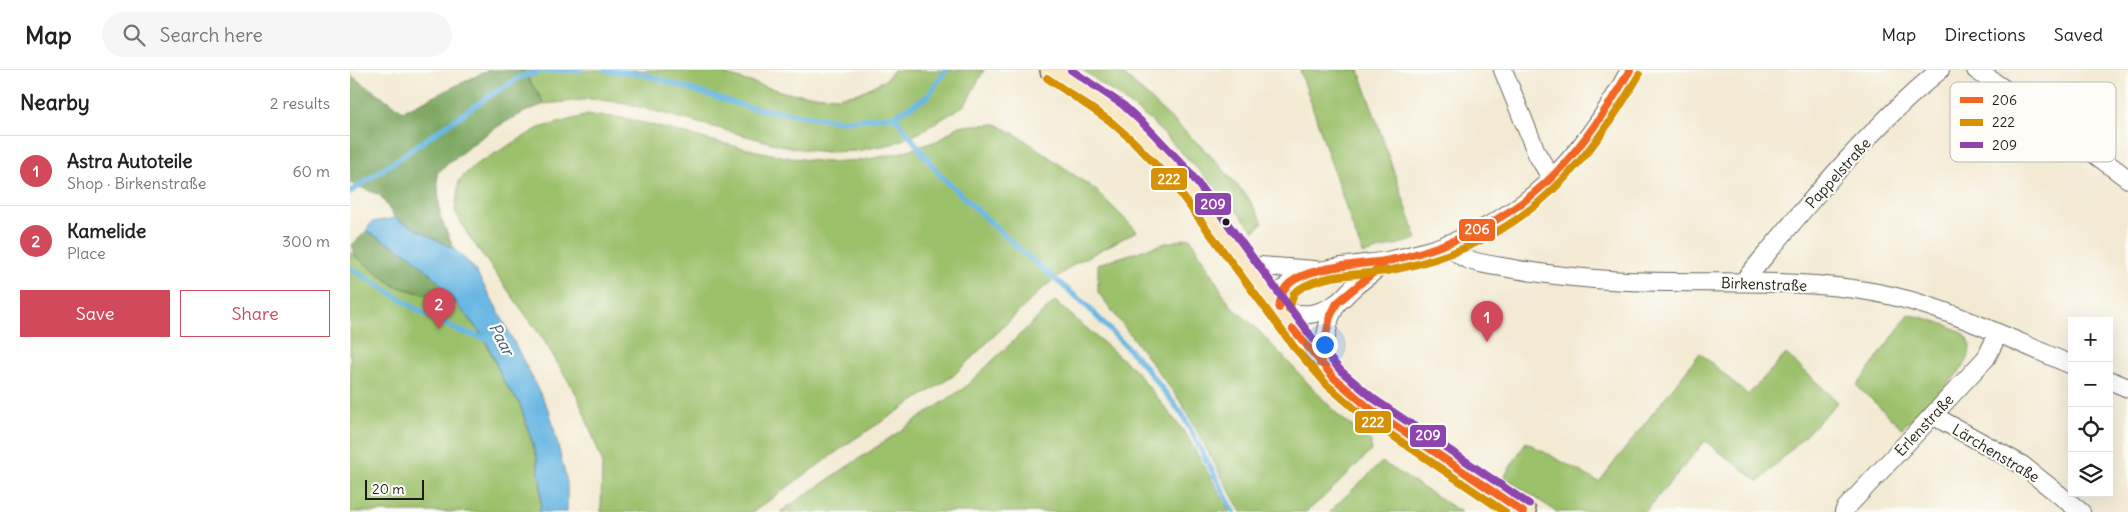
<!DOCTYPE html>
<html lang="en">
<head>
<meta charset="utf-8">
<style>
  :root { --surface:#fff; --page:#f6f6f6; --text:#202124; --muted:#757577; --line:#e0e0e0; --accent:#d1495b }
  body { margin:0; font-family:Delius,sans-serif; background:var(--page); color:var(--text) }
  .controls { position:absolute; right:15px; bottom:15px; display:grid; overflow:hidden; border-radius:0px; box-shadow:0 5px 20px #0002 }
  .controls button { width:45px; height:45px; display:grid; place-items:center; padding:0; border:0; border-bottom:1px solid var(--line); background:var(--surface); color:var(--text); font:25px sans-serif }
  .scale { position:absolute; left:15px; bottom:12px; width:59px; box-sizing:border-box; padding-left:5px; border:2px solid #1c1c1c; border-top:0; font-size:14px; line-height:18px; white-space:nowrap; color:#1c1c1c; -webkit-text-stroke:4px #fdfcf7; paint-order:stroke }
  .you { position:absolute; left:974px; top:274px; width:18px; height:18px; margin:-12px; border:4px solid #fff; border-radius:50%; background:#1a73e8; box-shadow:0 0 0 8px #1a73e833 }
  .badge { display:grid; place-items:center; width:32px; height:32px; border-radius:50%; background:var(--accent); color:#fff; font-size:16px; font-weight:700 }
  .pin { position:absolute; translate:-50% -41px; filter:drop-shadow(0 1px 2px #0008) }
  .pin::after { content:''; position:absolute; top:26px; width:18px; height:15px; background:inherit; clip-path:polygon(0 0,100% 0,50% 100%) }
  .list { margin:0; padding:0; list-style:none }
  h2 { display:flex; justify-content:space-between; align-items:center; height:65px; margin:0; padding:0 20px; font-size:21px }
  h2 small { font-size:16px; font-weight:400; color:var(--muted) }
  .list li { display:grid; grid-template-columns:32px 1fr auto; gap:15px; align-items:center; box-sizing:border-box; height:70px; padding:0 20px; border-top:1px solid var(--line) }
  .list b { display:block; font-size:19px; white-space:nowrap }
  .list p { margin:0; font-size:16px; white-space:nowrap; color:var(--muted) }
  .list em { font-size:16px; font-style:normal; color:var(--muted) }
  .actions { display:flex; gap:10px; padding:15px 20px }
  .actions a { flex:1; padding:11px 0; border:1px solid var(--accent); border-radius:0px; text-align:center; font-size:18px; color:var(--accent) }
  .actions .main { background:var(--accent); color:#fff }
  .icon { flex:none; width:28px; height:28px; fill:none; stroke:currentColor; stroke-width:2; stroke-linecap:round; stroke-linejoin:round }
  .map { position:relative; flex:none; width:1778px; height:442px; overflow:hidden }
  header { display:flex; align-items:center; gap:30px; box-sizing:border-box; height:70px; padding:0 25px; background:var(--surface); border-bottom:1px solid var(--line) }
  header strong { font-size:24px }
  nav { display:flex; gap:28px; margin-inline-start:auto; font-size:18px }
  .search { width:350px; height:45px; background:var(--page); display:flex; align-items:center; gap:12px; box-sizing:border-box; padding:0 18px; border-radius:28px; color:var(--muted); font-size:19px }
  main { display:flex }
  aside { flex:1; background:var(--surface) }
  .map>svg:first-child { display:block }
</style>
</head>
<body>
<header>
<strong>Map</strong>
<div class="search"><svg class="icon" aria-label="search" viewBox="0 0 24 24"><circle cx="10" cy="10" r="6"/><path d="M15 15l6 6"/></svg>Search here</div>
<nav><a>Map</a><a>Directions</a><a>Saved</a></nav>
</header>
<main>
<aside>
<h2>Nearby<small>2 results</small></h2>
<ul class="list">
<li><span class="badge">1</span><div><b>Astra Autoteile</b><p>Shop · Birkenstraße</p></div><em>60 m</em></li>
<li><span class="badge">2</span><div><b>Kamelide</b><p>Place</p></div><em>300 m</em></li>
</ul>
<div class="actions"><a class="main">Save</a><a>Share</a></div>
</aside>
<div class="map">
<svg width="1778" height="442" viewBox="0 0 1778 442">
  <rect width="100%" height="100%" fill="#fdfcf7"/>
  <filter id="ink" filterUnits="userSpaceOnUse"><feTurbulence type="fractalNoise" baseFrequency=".02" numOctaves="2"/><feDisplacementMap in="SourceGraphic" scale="10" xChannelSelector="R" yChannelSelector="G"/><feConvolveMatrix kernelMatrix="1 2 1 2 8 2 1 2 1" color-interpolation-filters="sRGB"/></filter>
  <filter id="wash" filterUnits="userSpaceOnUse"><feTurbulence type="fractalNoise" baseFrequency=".0096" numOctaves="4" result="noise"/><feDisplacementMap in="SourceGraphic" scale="20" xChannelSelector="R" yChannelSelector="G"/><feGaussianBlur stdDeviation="1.12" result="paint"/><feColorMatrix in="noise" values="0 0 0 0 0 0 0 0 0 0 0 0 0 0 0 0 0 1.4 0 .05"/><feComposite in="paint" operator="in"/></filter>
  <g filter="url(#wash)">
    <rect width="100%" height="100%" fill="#f3ead3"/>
    <g fill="#9bc06b" stroke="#5c6e44">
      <polygon points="172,0 360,0 437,23 487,27 509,23 535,10 544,0 634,0 615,35 567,64 542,74 506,81 476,82 437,77 275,33 242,29 195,34"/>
      <polygon points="733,0 765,0 778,8 859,84 897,126 913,153 904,161 867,119 800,50"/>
      <polygon points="950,0 1009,0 1067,169 1013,184 1003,158"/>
      <polygon points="238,45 274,48 371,73 435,87 475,92 514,90 549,83 587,71 609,56 646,54 672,68 747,121 787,161 724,194 693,218 603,306 503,370 403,442 251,442 252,391 228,327 193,269 118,165 105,141 109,110 125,95 189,58"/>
      <polygon points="840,168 880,235 905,257 990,347 1021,371 1021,381 974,427 956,442 891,442 833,335 748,222 748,194 816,173"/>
      <polygon points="0,182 45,216 106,233 134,268 154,312 170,334 186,384 191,415 191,437 188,442 0,442"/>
      <polygon points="705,231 785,300 836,364 880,442 430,442 614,318"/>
      <path d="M1559,244C1573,248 1612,257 1618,269C1621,275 1620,282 1618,288C1612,305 1567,343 1552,358L1507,316Z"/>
      <polygon points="1350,283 1398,325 1436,284 1488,332 1409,412 1355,371 1295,442 1207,442 1154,407 1176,372 1249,412"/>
      <polygon points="1032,392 1111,442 979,442"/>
    </g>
    <g fill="#7ca65f" stroke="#4c613e">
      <path d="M139,0H172L195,34C150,50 123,73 87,103L90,146L104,179L45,148L30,125L0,113V5L53,41Z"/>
      <polygon points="16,161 60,185 84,207 106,233 45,216 6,187 2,175"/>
    </g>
    <polygon fill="#69b7e3" stroke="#426a80" points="45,148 104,179 123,197 145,235 200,343 217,413 217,442 188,442 191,437 191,415 186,384 170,334 154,312 135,268 84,207 60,185 16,161 22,152"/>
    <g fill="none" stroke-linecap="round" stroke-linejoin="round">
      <g stroke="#69b7e3" stroke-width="5.5">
        <polyline points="255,0 296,5 397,37 491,51 544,46 577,27 596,0"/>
        <polyline points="544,46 590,105 669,179 735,234 791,292 832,344 884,442"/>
        <polyline points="0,122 133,30 170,7 192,1 230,0"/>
        <polyline points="0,198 73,243 110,261 141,270"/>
      </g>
    </g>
  </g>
  <g filter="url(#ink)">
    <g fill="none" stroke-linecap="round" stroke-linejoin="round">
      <defs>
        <g id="street">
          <polyline points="1153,0 1187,84 1202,109"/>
          <polyline points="1626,0 1691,44 1778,109"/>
          <path d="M1098,174C1103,178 1107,183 1113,187C1124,194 1150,196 1164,199C1216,208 1270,212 1323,212C1389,213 1457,210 1523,222C1592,234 1657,268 1722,295"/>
          <path d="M1037,191C1026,200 1015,208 1004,217C998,222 993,229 987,233C969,246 948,248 929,238C930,231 932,224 936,217C951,198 1013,195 1037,191C1048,189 1059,186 1070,183C1171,156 1232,90 1280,0"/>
          <polyline points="896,195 965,200"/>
          <path d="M1393,212C1454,139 1516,61 1590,0"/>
          <polyline points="970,293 980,247 987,233"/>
          <polyline points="1759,310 1778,318"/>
          <polyline points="1584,346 1672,395 1731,442"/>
          <polyline points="1494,442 1496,438 1636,288 1648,264"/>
        </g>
        <polyline id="secondary" points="703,0 766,43 791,65 830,106 952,271 984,308 1018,337 1173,442"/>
      </defs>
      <use href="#street" stroke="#67645c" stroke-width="20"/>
      <use href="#secondary" stroke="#67645c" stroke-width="28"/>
      <use href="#street" stroke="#fff" stroke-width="18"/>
      <use href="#secondary" stroke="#f8e8c3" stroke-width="25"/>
      <defs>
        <g id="bus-1">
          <path d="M929,238C930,231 932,222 936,217C954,196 1009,195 1035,191C1047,189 1060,186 1072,182C1176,150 1227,92 1280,0"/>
          <polyline points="943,259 984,308 1018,337 1173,442"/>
          <polyline points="970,293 980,247 987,233 1037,191 1047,189"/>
        </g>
        <g id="bus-2">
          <polyline points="697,8 760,51 784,72 822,112 944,277 977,315 1012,345 1155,442"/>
          <path d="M939,240L944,223C969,202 1012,206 1042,200C1164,176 1229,109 1289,5"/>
        </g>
        <polyline id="bus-3" points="721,0 773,35 798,58 837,99 960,265 991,301 1024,329 1179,434"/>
      </defs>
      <use href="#bus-1" stroke="#fdfcf7" stroke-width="11"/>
      <use href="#bus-2" stroke="#fdfcf7" stroke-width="11"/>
      <use href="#bus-3" stroke="#fdfcf7" stroke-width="11"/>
      <use href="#bus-1" stroke="#f26522" stroke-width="8"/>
      <use href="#bus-2" stroke="#d69104" stroke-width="8"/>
      <use href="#bus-3" stroke="#8e44ad" stroke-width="8"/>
    </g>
  </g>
  <circle fill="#1c1c1c" stroke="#fdfcf7" stroke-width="2" cx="876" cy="152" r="4.5"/>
  <g text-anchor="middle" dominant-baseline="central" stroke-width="4.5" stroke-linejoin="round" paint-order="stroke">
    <g font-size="15" fill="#1c1c1c" stroke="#fdfcf7">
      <text transform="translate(1488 103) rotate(-48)">Pappelstraße</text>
      <text transform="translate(1414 214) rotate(2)">Birkenstraße</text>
      <text transform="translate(1574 355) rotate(-47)">Erlenstraße</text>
      <text transform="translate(1646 383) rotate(31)">Lärchenstraße</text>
    </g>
    <g font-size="16" font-style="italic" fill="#3b5a6c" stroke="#fdfcf7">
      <text transform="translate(152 269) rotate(62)">Paar</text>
    </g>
  </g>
  <rect x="1600" y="12" width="166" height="80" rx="8" fill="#fdfcf7" stroke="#bab9b5" stroke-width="1"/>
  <rect x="1610" y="27" width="23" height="6" fill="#f26522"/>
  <rect x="1610" y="49" width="23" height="7" fill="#d69104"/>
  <rect x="1610" y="72" width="23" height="6" fill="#8e44ad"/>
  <g font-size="14" fill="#1c1c1c">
    <text x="1642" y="35">206</text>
    <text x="1642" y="57">222</text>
    <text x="1642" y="80">209</text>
  </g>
  <g stroke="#fdfcf7" stroke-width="2">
    <rect x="800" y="97" width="38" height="24" rx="5" fill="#d69104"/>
    <rect x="844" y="122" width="38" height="24" rx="5" fill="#8e44ad"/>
    <rect x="1108" y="148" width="38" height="24" rx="5" fill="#f26522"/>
    <rect x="1004" y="340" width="38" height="24" rx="5" fill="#d69104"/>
    <rect x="1059" y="354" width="38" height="24" rx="5" fill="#8e44ad"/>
  </g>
  <g font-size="14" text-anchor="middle" font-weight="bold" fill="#fff">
    <text x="819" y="114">222</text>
    <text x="863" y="139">209</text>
    <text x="1127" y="164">206</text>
    <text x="1023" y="357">222</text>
    <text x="1078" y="370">209</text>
  </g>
</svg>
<div class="controls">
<button>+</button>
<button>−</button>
<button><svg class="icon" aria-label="locate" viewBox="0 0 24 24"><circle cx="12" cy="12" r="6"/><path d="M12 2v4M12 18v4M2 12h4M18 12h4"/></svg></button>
<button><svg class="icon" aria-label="layers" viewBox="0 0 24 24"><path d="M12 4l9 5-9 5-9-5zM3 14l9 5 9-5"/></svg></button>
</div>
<div class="scale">20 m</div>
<div class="you"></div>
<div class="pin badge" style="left:1137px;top:272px">1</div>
<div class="pin badge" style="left:89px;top:259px">2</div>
</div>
</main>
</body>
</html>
